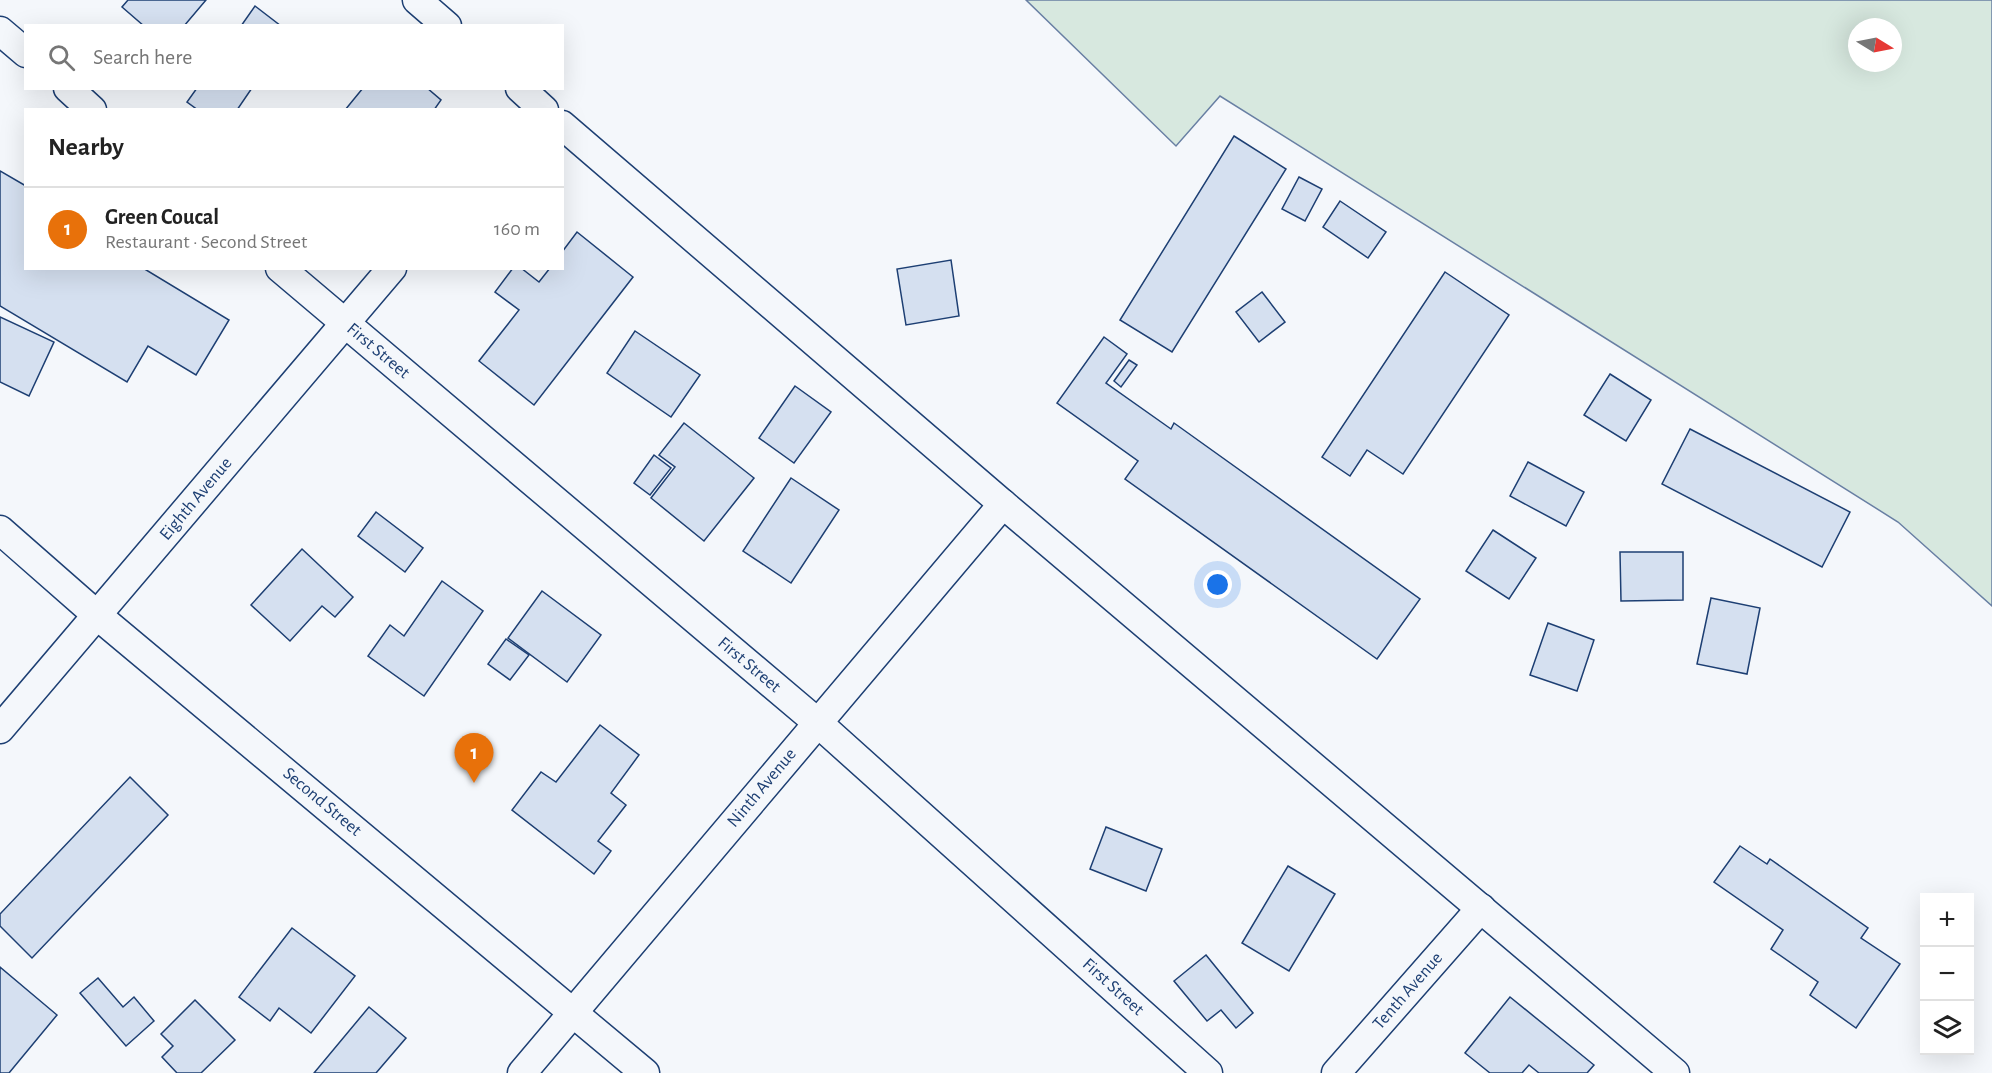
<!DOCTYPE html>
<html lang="en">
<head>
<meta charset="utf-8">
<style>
  :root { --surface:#fff; --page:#f2f2f2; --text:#222; --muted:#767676; --line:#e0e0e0; --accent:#d93025 }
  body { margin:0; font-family:"Alegreya Sans",sans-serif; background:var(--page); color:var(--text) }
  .controls { position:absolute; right:18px; bottom:18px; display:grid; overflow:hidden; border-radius:0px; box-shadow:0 6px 24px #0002 }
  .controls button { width:54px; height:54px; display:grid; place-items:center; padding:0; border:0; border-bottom:2px solid var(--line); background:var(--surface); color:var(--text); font:30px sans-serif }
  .compass { position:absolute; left:1848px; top:18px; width:54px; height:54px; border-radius:50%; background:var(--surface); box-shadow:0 6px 24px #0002; rotate:100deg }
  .you { position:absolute; left:1218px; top:585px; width:21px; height:21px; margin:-15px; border:4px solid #fff; border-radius:50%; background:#1a73e8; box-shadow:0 0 0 9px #1a73e833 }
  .badge { display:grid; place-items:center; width:39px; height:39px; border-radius:50%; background:var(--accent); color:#fff; font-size:20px; font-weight:700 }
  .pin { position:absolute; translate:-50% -50px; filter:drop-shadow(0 2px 3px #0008) }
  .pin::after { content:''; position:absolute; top:32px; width:21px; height:18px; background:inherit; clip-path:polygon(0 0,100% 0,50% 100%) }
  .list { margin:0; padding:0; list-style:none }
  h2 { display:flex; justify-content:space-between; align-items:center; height:78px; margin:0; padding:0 24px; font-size:26px }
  h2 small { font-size:20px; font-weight:400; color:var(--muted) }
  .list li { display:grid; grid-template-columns:39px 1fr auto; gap:18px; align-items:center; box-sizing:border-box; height:84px; padding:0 24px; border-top:2px solid var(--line) }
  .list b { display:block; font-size:22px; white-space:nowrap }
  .list p { margin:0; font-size:20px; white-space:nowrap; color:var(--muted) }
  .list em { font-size:20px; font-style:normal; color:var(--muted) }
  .icon { flex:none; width:33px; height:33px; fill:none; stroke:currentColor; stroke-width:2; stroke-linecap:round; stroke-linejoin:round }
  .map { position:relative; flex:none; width:1992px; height:1073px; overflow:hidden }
  .search { position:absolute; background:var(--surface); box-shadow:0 6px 24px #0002; left:24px; top:24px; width:540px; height:66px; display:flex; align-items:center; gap:15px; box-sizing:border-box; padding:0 21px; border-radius:0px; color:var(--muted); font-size:22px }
  .panel { position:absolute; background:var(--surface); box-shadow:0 6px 24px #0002; left:24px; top:108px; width:540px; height:162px; border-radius:0px }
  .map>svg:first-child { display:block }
</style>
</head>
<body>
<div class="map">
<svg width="1992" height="1073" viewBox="0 0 1992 1073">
  <rect width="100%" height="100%" fill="#f4f7fb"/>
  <path fill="#d7e8df" stroke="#687fa3" stroke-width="1.5" fill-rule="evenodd" d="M1026,0H1992V606L1898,522L1220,96L1176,146ZM1857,27H1893V63H1857Z"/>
  <g fill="#d5e0f0" stroke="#1d3f73" stroke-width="1.5">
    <polygon points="128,0 206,0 184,26 144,26 122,7"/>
    <polygon points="255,6 281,26 241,26"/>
    <polygon points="197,88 252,88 237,110 198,110 187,102"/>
    <polygon points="363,88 427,88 441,100 434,110 345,110"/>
    <polygon points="1234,136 1286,169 1172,352 1120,320"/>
    <polygon points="0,171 26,186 26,268 143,268 229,320 196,375 148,346 127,382 0,306"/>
    <polygon points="1299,177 1322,189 1305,221 1282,209"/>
    <polygon points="1340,201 1386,232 1368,258 1323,227"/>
    <polygon points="577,232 633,277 534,405 479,361 519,310 495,292 513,268 521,268 539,282 550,268 562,268 562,252"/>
    <polygon points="951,260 959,316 906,325 897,269"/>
    <polygon points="1445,272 1509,315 1403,474 1367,450 1350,476 1322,457"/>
    <polygon points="1262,292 1285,322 1259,342 1236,312"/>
    <polygon points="0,317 54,342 29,396 0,382"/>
    <polygon points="635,331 700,375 671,417 607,373"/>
    <polygon points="1104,337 1127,354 1106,383 1171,429 1174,423 1420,599 1377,659 1125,479 1138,461 1057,403"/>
    <polygon points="1129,360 1137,365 1121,387 1114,381"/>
    <polygon points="1610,374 1651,400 1626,441 1584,415"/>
    <polygon points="795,386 831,412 794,463 759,438"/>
    <polygon points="684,423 754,478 704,541 651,498 675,467 659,455"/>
    <polygon points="1690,429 1850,512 1822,567 1662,484"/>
    <polygon points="654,455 671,468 650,495 634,483"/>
    <polygon points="1528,462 1584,492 1566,526 1510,496"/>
    <polygon points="791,478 839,510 791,583 743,551"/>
    <polygon points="376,512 423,548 405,572 358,536"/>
    <polygon points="1493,530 1536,558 1509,599 1466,571"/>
    <polygon points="302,549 353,597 335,617 322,606 290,641 251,605"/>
    <polygon points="1620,552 1683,552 1683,600 1621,601"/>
    <polygon points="442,581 483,611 424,696 368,656 390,625 404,636"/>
    <polygon points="542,591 601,635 567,682 508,638"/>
    <polygon points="1711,598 1760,608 1747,674 1697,664"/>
    <polygon points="1548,623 1594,640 1577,691 1530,675"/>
    <polygon points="506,639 529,655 510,680 488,664"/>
    <polygon points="600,725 639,755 611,793 626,805 598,841 611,851 594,874 512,810 541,772 556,782"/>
    <polygon points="130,777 168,815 32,958 0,926 0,914"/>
    <polygon points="1106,827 1162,849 1146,891 1090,869"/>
    <polygon points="1740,846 1767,864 1770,859 1868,928 1861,938 1900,964 1856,1028 1810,995 1818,982 1771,949 1783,930 1714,882"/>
    <polygon points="1288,866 1335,894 1289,971 1242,943"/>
    <polygon points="292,928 355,976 311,1033 279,1008 270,1021 239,997"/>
    <polygon points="1206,955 1253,1013 1236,1028 1221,1010 1207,1021 1174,981"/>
    <polygon points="0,967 57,1015 9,1073 0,1073"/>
    <polygon points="98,978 123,1007 134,997 154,1021 126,1046 80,993"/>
    <polygon points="1510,997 1594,1065 1587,1073 1539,1073 1529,1065 1522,1073 1490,1073 1465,1053"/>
    <polygon points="195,1000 235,1040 201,1073 177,1073 162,1057 173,1046 161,1034"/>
    <polygon points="369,1007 406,1038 376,1073 314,1073"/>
  </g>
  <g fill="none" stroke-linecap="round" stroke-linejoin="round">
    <defs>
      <g id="street">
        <polyline points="417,0 447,26"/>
        <polyline points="0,31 26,53"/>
        <polyline points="68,88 92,110"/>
        <polyline points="520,88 544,110"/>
        <polyline points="562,125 1003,504 1675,1073"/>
        <polyline points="280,268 818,723 1208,1073"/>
        <polyline points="0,530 98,616 645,1073"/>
        <polyline points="0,729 392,268"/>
        <polyline points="522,1073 1003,504"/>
        <polyline points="1336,1073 1481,908"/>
      </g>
    </defs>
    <use href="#street" stroke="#1d3f73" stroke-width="31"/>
    <use href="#street" stroke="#f4f7fb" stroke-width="28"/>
  </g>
  <g text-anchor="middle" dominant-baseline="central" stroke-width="4.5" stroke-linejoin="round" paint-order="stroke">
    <g font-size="18" fill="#1d3f73" stroke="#f4f7fb">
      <text transform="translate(378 351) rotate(40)">First Street</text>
      <text transform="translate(196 499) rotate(-50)">Eighth Avenue</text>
      <text transform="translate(749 665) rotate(40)">First Street</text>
      <text transform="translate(762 788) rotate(-50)">Ninth Avenue</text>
      <text transform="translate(322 802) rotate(40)">Second Street</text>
      <text transform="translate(1113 987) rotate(42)">First Street</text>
      <text transform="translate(1408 991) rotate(-49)">Tenth Avenue</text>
    </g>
  </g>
</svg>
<div class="controls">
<button>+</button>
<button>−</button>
<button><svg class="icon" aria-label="layers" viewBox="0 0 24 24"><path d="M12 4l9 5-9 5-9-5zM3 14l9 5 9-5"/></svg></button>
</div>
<svg class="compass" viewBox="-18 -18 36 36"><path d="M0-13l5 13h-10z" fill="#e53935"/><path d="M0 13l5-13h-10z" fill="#767676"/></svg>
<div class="you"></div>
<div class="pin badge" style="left:474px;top:783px;background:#e8710a">1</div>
<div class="search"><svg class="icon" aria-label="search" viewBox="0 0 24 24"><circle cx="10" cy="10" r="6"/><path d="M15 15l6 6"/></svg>Search here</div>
<section class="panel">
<h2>Nearby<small></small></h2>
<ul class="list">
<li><span class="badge" style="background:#e8710a">1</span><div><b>Green Coucal</b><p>Restaurant · Second Street</p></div><em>160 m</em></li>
</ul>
</section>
</div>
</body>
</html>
